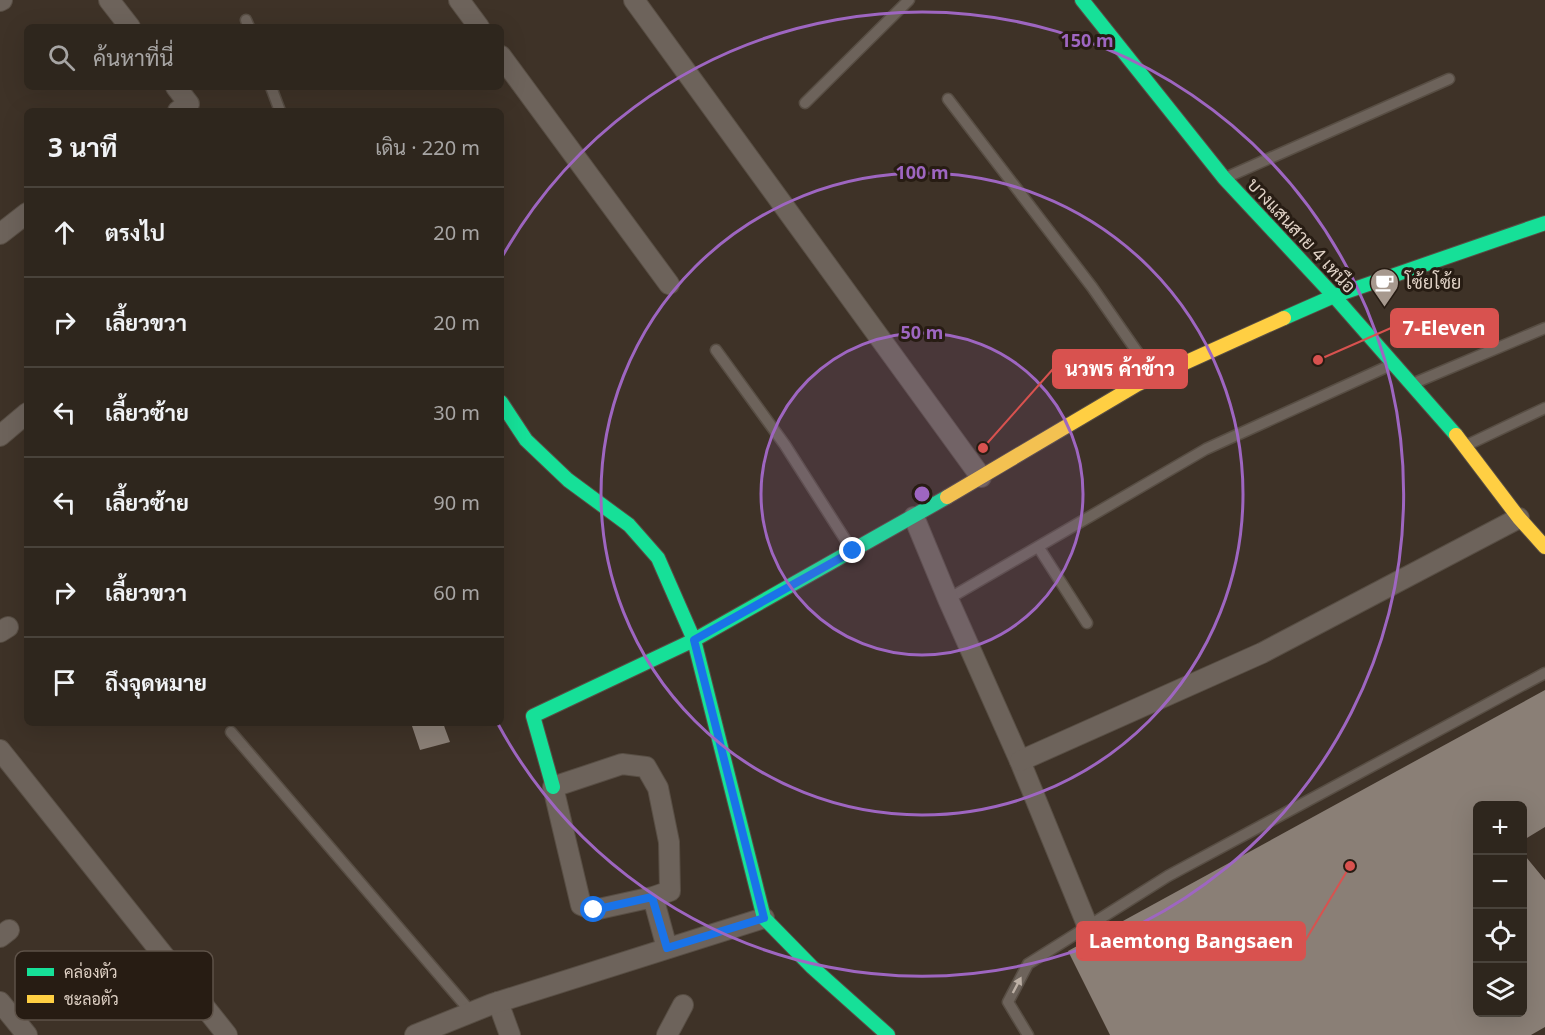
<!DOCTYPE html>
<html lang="th">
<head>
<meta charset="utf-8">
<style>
  :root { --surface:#2e261d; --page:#3a322a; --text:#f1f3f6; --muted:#a7a5a4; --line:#49433b }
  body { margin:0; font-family:"Noto Sans",Sarabun,sans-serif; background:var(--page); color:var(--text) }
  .controls { position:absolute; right:18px; bottom:18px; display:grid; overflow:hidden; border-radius:9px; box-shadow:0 6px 24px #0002 }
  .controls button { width:54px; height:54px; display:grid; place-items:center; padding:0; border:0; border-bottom:2px solid var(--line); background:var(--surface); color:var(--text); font:30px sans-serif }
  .stop { position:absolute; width:18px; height:18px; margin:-14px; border:4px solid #1a73e8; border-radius:50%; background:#fff }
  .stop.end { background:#1a73e8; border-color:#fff; box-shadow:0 2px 6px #0008 }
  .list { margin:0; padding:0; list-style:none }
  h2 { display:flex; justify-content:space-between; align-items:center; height:78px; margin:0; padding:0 24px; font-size:26px }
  h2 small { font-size:20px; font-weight:400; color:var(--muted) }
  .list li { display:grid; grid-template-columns:39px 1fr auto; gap:18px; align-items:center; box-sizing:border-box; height:90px; padding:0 24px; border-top:2px solid var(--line) }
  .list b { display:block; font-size:22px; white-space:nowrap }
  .list em { font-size:20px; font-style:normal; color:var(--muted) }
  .icon { flex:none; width:33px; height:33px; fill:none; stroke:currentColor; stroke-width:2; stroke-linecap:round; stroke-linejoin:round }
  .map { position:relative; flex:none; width:1545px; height:1035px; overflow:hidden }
  .search { position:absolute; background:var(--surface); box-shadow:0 6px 24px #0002; left:24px; top:24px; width:480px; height:66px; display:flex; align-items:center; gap:15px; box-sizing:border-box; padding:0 21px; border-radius:9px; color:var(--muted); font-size:22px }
  .panel { position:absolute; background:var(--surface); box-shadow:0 6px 24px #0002; left:24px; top:108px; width:480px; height:618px; border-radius:9px }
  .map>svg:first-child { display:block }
</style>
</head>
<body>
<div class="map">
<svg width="1545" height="1035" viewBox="0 0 1545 1035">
  <rect width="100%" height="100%" fill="#3e3227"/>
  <g fill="#8a7f76">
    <polygon points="1545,690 1545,827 1522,841 1522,806 1478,806 1478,1012 1522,1012 1522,852 1545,880 1545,1027 1531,1035 1110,1035 1068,951"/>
    <polygon points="411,723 443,723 450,742 420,750"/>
  </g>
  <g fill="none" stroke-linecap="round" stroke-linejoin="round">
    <defs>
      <g id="lane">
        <polyline points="246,20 249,27"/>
        <polyline points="271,87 280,111"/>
        <polyline points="948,99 1092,287 1154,376"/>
        <polyline points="805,103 909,0"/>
        <polyline points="1225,178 1449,79"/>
        <polyline points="716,350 785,445 852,550"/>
        <polyline points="1412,384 1545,328"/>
        <polyline points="1465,446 1545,408"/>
        <polyline points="1039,548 1087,623"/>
        <polyline points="948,599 1206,449 1393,364"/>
        <polyline points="231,732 471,1012"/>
        <polyline points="1028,1035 1008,1002 1028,964 1168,876 1545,673"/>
      </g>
      <g id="street">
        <polyline points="109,0 130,27"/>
        <polyline points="459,0 479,27"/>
        <polyline points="634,0 981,477"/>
        <polyline points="0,1 2,0"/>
        <polyline points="501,56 669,284"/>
        <polyline points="176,87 189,104 178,111"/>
        <polyline points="0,234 27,213"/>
        <polyline points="0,436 27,413"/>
        <polyline points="914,517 948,599 1020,761 1088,927"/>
        <polyline points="0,632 8,627"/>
        <polyline points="0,750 227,1035"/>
        <polyline points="1020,761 1262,653 1519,518"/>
        <polyline points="653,897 594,910 581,905 553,787 622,764 646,767 658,788 669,842 670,891 653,897 667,948"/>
        <polyline points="0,937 9,930"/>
        <polyline points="0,1002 27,1035"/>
        <polyline points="498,1002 510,1035"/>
        <polyline points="415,1035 492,1004 764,918"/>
        <polyline points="667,1035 683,1005"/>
      </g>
      <g id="fast">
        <polyline points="1082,0 1224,178 1334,296 1456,435"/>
        <polyline points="1284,318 1334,296 1545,223"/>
        <polyline points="501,402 526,440 568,480 629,525 658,558 694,640 764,918 812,967 888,1035"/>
        <polyline points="553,787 533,716 694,640 947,497"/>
      </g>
      <g id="slow">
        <polyline points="1456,435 1519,518 1545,547"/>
        <polyline points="947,497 1138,384 1284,318"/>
      </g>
    </defs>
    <use href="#lane" stroke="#584e44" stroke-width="13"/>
    <use href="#street" stroke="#584e44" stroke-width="22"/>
    <use href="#fast" stroke="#584e44" stroke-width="16"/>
    <use href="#slow" stroke="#584e44" stroke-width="16"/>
    <use href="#lane" stroke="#6d635b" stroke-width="10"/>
    <use href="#street" stroke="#6d635b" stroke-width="20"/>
    <use href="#fast" stroke="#16e098" stroke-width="14"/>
    <use href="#slow" stroke="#ffcf43" stroke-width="14"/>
  </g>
  <defs><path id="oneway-solid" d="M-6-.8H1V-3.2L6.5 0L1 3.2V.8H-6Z" transform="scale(1.5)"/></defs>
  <use fill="#bdb0a5" href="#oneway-solid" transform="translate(1017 985) rotate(-62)"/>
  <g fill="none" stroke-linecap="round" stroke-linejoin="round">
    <polyline stroke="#1a73e8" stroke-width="8" points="594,910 652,897 667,948 764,918 694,640 853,551"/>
  </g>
  <circle cx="922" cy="494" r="161" fill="#9e66c1" fill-opacity=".12"/>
  <g fill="none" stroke="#9e66c1" stroke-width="3">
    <circle cx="922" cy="494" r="161"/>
    <circle cx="922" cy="494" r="321"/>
    <path d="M502 257A482 482 0 1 1 498 724"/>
  </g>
  <defs>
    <symbol id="cafe-pin" viewBox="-11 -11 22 30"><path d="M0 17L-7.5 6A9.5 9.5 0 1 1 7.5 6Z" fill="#a7998e" stroke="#271c13"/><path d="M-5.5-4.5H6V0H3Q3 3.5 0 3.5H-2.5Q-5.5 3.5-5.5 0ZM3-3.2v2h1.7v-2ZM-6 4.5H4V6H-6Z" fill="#fff"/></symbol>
  </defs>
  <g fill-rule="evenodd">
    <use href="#cafe-pin" x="1368" y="266" width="33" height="45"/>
  </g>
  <g text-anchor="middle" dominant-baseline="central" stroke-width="6" stroke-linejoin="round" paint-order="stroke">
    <g font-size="18" fill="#dfd1c5" stroke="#271c13">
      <text transform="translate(1302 235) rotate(47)">บางแสนสาย 4 เหนือ</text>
    </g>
    <g font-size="18" fill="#dfd1c5" stroke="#271c13" text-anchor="start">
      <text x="1405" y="282">โซ้ยโซ้ย</text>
    </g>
  </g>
  <rect x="15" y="951" width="198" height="69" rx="9" fill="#271c13" stroke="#5e5248" stroke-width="1.5"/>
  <rect x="27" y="968" width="27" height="8" fill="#16e098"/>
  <rect x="27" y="995" width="27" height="8" fill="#ffcf43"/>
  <g font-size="16" fill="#dfd1c5">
    <text x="64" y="978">คล่องตัว</text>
    <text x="64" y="1005">ชะลอตัว</text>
  </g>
  <circle cx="922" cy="494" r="9" fill="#9e66c1" stroke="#271c13" stroke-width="3"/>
  <g font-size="18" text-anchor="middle" font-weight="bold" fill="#9e66c1" stroke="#271c13" stroke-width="6" stroke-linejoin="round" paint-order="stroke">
    <text x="1087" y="47">150 m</text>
    <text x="922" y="179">100 m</text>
    <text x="922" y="339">50 m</text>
  </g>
  <path fill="none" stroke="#d8524f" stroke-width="2" d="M1318 360L1391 328M983 448L1053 369M1350 866L1305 941"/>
  <g fill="#d8524f" stroke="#271c13" stroke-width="2">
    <circle cx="1318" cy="360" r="6"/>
    <circle cx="983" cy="448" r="6"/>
    <circle cx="1350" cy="866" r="6"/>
  </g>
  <g fill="#d8524f" stroke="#d8524f" stroke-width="2">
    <rect x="1391" y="309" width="107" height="38" rx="6"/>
    <rect x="1053" y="350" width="134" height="38" rx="6"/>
    <rect x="1077" y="922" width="228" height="38" rx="6"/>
  </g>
  <g font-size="20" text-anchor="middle" font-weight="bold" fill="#fff">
    <text x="1444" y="335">7-Eleven</text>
    <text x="1120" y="376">นวพร ค้าข้าว</text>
    <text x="1191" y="948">Laemtong Bangsaen</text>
  </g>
</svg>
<div class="controls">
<button>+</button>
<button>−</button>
<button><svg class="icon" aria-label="locate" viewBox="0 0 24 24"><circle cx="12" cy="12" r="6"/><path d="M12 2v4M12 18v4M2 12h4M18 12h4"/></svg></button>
<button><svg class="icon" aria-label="layers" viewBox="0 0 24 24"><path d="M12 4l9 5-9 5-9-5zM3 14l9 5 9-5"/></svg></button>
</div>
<div class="stop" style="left:594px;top:910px"></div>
<div class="stop end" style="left:853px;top:551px"></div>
<div class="search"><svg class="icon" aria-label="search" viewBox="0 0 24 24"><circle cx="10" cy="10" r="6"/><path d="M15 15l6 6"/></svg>ค้นหาที่นี่</div>
<section class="panel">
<h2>3 นาที<small>เดิน · 220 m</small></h2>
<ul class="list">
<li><svg class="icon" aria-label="ahead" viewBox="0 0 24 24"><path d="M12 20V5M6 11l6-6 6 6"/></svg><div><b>ตรงไป</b></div><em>20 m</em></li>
<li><svg class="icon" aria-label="right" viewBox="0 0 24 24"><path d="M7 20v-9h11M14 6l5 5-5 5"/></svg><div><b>เลี้ยวขวา</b></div><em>20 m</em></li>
<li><svg class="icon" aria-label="left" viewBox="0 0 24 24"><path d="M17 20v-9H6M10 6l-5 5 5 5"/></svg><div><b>เลี้ยวซ้าย</b></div><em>30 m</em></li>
<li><svg class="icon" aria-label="left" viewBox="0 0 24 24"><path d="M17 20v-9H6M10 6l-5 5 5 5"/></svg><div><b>เลี้ยวซ้าย</b></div><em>90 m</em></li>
<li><svg class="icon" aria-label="right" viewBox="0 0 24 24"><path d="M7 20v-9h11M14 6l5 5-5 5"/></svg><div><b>เลี้ยวขวา</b></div><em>60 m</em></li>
<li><svg class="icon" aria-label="arrive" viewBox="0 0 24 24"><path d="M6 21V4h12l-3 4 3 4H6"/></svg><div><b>ถึงจุดหมาย</b></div></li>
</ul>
</section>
</div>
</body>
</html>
